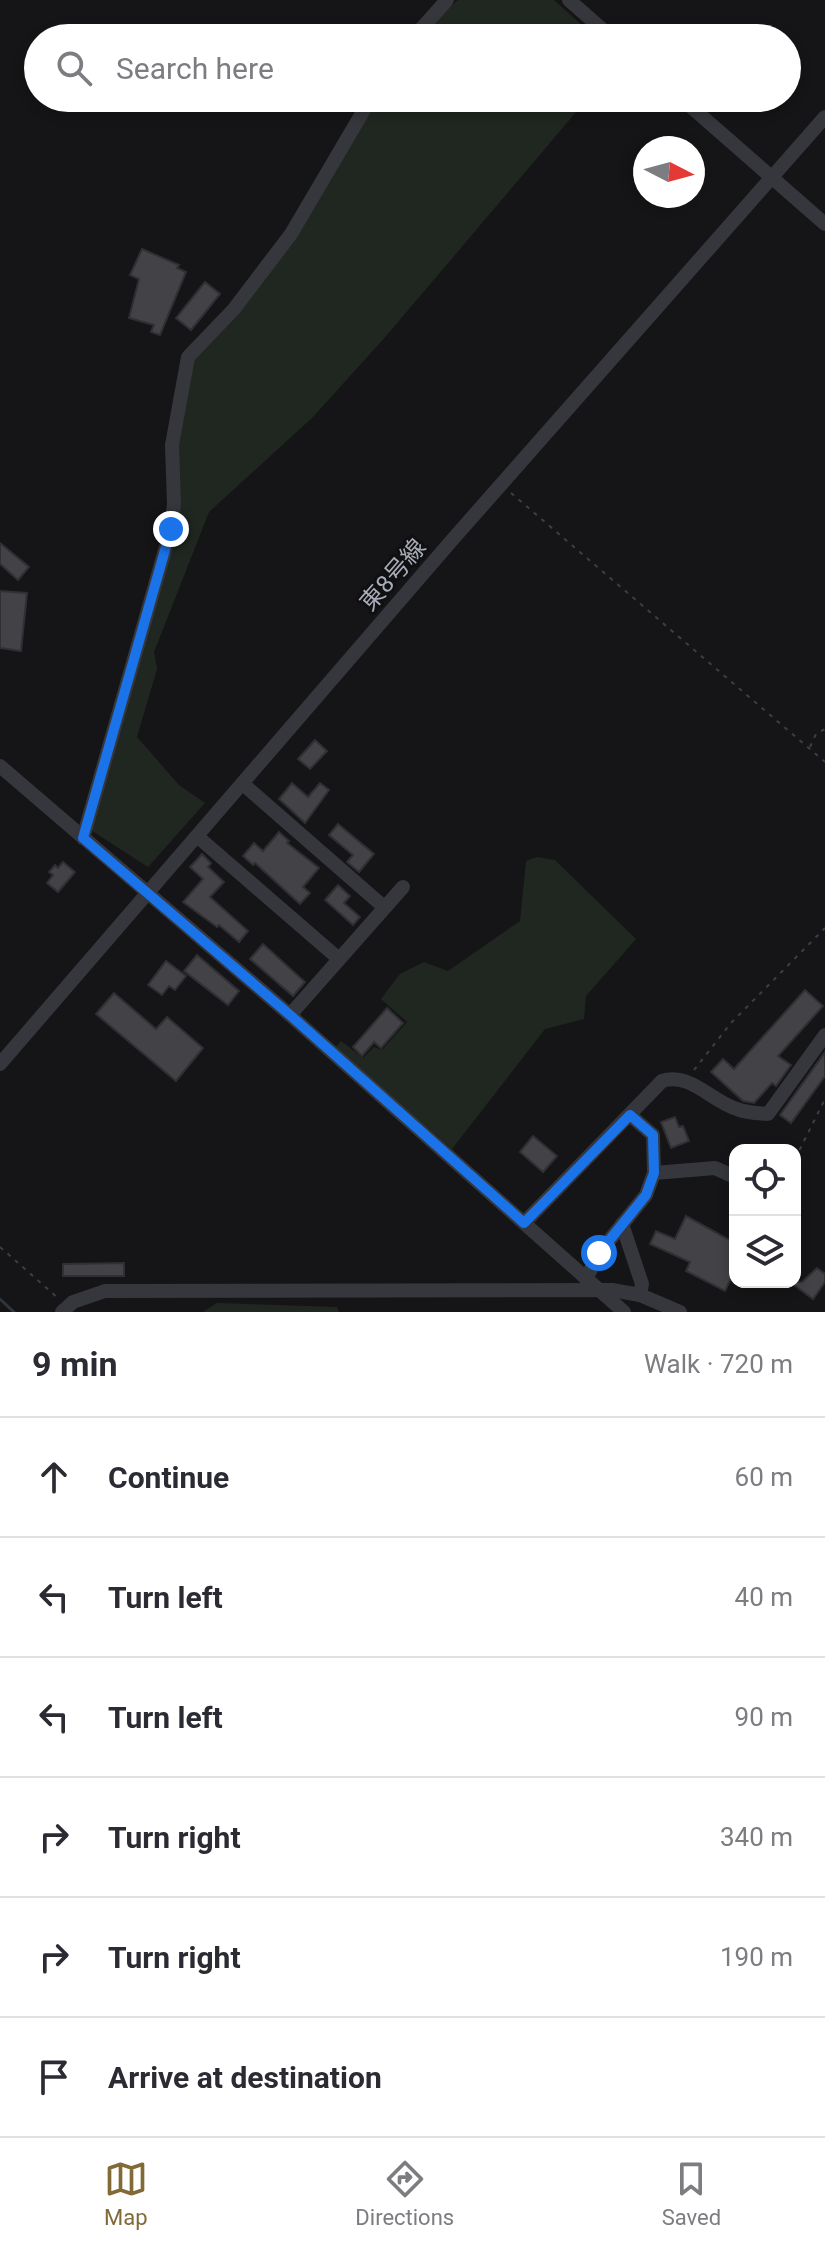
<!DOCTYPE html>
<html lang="en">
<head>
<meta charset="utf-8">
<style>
  :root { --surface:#fff; --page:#f2f2f3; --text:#2b2b33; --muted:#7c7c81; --line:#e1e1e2; --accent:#816a36 }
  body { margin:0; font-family:Roboto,"Noto Sans JP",sans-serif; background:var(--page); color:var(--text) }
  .controls { position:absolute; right:24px; bottom:24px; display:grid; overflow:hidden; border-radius:16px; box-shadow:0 4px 12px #0003 }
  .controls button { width:72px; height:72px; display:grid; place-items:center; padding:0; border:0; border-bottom:2px solid var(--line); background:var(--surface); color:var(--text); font:40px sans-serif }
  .compass { position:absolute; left:633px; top:136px; width:72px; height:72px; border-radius:50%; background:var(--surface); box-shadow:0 4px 12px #0003; rotate:96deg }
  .stop { position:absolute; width:24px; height:24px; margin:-18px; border:6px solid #1a73e8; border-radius:50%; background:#fff }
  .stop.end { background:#1a73e8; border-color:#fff; box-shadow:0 2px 8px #0008 }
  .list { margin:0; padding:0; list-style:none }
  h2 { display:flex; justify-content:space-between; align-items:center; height:104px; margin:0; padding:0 32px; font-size:34px }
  h2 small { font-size:26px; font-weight:400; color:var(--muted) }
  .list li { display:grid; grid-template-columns:52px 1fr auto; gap:24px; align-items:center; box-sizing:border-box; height:120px; padding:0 32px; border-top:2px solid var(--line) }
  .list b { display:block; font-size:30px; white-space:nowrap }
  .list em { font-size:26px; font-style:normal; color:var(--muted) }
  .icon { flex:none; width:44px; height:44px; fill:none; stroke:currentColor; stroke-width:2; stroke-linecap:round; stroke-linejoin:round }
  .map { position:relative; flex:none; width:825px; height:1312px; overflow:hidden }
  .search { position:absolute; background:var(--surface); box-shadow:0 4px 12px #0003; left:24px; right:24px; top:24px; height:88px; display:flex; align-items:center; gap:20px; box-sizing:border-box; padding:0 28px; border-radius:44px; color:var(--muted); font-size:30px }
  .sheet { height:824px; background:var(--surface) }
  nav { display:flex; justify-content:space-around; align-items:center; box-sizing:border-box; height:112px; border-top:2px solid var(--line); background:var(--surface); font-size:22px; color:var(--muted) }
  nav a { display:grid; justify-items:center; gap:4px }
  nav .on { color:var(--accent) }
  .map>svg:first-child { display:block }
</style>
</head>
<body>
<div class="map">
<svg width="825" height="1312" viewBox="0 0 825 1312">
  <rect width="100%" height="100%" fill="#151517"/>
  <g fill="#202721">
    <polygon points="458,0 554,0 596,38 415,38"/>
    <polygon points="371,98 588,98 387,335 313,417 209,512 154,652 157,669 137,737 179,785 205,803 148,867 86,827 152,599 172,486 188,357 291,234"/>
    <polygon points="537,857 555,860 636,939 586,996 584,1019 545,1029 452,1149 335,1048 341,1041 363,1058 374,1047 382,1050 407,1022 381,999 400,974 424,962 448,971 520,921 526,861"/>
    <polygon points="217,1303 337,1307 339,1312 203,1312"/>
  </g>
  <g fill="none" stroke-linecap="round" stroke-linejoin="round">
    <polyline stroke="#2e353c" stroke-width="3" points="0,1299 14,1312"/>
  </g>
  <g fill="#424247" stroke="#302f33" stroke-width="2">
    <polygon points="142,249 179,265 177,268 186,272 160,335 151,332 154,325 129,318 139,279 130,275"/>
    <polygon points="205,282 220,294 191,330 176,318"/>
    <polygon points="0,543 29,567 18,580 0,564"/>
    <polygon points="0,591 27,593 21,651 0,648"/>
    <polygon points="315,740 327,751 310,769 298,759"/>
    <polygon points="292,783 308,797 320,783 329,790 305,823 279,799"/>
    <polygon points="338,824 374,854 359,872 347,862 353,855 329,835"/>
    <polygon points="279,832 289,841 287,843 319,868 303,887 310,893 300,904 255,863 253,865 243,856 254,843 263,851"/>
    <polygon points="202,854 211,863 208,867 224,882 210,897 248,931 239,942 219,925 217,927 183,902 203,879 190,867"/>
    <polygon points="63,862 75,872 58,892 47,883 53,875 49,872 55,865 58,868"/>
    <polygon points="338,885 350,896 344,903 360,917 353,925 325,900"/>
    <polygon points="263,944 305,982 293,996 250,959"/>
    <polygon points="197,955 239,991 228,1005 184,971"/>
    <polygon points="166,961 186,976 175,990 169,986 162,995 148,985"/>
    <polygon points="805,990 823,1006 778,1056 791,1065 776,1086 772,1083 754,1103 743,1101 711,1072 723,1059 734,1069"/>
    <polygon points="114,993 156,1029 167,1017 203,1048 176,1081 96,1014"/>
    <polygon points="387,1008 403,1023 381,1048 374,1042 362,1056 353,1047"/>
    <polygon points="825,1052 825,1076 791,1123 780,1115"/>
    <polygon points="675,1117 679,1127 683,1126 689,1141 671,1148 661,1122"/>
    <polygon points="533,1136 557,1156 543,1172 520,1152"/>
    <polygon points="686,1216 735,1243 735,1270 725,1291 686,1271 690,1262 650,1244 656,1231 675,1239"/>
    <polygon points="124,1263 124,1276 63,1276 63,1264"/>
    <polygon points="817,1268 825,1274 825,1282 813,1299 790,1282 802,1282"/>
  </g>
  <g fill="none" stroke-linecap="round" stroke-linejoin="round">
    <g stroke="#3c3e43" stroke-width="2" stroke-dasharray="4 6" stroke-linecap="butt">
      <polyline points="511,493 825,762"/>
      <polyline points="810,747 816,734 825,729"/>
      <polyline points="694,1070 731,1023 825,928"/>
      <polyline points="795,1159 825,1099"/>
      <polyline points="0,1247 59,1299"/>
    </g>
    <g stroke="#36373c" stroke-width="14">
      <polyline points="569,0 612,38"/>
      <polyline points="413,38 447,0"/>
      <polyline points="681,98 825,224"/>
      <polyline points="0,766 290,1015 624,1312"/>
      <polyline points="243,784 384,907"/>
      <polyline points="198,837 339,959"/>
      <polyline points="83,838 171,529 174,504 172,445 188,357 234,309 291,234 371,98"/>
      <polyline points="290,1015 403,887"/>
      <polyline points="0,1064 453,539 825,117"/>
      <polyline points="654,1173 715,1168 735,1177"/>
      <path d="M524,1223L662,1081C690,1072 711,1101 737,1109C746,1113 758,1113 768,1114L825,1035"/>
      <polyline points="622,1224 642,1284 640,1295"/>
      <polyline points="586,1279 599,1253 646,1195 654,1173 653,1135 630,1115"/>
      <polyline points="62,1312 73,1302 105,1291 612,1290 640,1295 680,1312"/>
    </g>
  </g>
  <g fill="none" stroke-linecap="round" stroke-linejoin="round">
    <polyline stroke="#1a73e8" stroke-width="10" points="171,529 83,838 290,1015 524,1223 630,1115 653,1135 654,1173 646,1195 599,1253"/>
  </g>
  <g text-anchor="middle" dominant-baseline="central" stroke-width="6" stroke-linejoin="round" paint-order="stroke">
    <g font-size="24" fill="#a8acb7" stroke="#101012">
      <text transform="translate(393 575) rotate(-49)">東8号線</text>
    </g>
  </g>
</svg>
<div class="controls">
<button><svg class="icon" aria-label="locate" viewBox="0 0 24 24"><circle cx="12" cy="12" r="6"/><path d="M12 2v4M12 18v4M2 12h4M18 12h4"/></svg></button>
<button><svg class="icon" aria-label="layers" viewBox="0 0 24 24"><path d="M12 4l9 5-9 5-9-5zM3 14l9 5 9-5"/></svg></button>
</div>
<svg class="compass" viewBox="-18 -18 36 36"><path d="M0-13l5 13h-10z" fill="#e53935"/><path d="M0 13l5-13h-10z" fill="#7c7c81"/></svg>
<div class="stop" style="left:599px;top:1253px"></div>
<div class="stop end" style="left:171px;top:529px"></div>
<div class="search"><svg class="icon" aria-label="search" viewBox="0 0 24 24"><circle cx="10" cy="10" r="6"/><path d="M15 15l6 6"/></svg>Search here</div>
</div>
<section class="sheet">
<h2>9 min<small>Walk · 720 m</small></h2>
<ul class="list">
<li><svg class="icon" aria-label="ahead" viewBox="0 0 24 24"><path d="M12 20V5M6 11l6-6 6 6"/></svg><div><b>Continue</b></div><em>60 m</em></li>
<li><svg class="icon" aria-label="left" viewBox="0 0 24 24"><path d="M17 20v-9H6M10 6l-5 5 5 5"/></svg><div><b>Turn left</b></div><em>40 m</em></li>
<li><svg class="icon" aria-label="left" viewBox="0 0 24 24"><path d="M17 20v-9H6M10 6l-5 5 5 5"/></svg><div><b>Turn left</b></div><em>90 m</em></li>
<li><svg class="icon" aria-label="right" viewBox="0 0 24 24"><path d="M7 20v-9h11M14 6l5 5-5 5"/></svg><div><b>Turn right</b></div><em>340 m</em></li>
<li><svg class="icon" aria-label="right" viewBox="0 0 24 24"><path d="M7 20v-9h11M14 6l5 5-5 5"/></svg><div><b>Turn right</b></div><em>190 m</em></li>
<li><svg class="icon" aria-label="arrive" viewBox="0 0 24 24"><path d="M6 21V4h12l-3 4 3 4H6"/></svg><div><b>Arrive at destination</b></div></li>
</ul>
</section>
<nav>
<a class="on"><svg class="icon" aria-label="map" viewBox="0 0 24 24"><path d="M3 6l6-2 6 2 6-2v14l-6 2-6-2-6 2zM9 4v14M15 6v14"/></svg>Map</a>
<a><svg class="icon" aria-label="directions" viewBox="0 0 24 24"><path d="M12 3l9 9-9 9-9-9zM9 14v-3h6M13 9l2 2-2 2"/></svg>Directions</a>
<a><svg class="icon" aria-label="saved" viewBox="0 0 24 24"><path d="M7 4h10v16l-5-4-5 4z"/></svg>Saved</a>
</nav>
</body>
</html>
